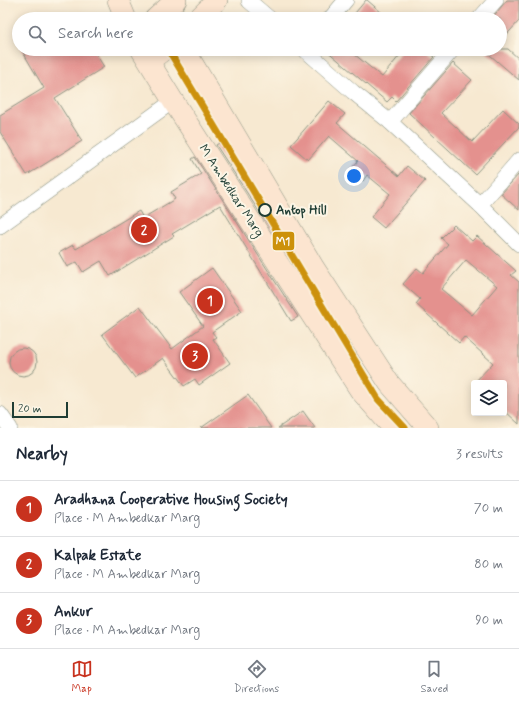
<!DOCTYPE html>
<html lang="en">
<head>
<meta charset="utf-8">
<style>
  :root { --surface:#fff; --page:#f2f2f3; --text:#1f2937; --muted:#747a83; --line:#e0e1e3; --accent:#c8321e }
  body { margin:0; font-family:Mynerve,sans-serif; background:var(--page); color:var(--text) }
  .controls { position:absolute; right:12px; bottom:12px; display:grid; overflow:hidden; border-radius:4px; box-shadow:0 2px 10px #0003 }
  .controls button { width:36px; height:36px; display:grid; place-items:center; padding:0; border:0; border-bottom:1px solid var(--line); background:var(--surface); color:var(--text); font:20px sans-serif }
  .scale { position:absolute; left:12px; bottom:10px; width:56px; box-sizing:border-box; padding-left:4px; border:2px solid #1f3d34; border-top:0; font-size:11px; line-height:14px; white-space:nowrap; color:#1f3d34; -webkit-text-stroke:3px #fcf5e5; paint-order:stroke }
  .you { position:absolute; left:354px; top:176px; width:14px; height:14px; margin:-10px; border:3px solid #fff; border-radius:50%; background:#1a73e8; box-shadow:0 0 0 6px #1a73e833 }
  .badge { display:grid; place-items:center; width:26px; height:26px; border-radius:50%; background:var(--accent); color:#fff; font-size:13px; font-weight:700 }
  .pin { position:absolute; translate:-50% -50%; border:2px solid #fff; box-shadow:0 1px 4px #0006 }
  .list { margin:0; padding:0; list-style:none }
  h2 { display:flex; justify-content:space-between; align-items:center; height:52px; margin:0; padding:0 16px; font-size:17px }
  h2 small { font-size:13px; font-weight:400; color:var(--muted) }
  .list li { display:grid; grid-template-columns:26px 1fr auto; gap:12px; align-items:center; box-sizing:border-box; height:56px; padding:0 16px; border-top:1px solid var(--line) }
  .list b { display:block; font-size:15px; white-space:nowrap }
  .list p { margin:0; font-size:13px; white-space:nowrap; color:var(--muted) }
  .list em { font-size:13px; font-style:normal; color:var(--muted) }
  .icon { flex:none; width:22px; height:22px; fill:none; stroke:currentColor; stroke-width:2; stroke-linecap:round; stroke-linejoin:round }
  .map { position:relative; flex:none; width:519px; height:428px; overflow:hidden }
  .search { position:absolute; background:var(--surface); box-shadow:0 2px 10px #0003; left:12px; right:12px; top:12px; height:44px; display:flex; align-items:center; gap:10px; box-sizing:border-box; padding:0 14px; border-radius:22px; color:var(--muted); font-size:15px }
  .sheet { height:220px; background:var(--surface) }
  nav { display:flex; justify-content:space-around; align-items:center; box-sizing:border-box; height:56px; border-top:1px solid var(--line); background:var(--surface); font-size:11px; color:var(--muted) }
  nav a { display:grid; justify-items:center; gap:2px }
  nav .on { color:var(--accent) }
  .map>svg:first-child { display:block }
</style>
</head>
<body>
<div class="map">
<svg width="519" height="428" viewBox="0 0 519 428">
  <rect width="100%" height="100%" fill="#fcf5e5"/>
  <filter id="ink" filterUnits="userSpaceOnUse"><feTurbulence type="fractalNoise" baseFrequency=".025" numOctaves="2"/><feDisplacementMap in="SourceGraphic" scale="8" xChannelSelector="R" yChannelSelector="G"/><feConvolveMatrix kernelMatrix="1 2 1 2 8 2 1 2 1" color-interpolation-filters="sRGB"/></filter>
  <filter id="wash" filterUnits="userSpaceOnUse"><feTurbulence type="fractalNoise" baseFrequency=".012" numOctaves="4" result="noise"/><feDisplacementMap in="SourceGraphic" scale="16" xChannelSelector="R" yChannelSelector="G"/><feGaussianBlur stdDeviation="0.9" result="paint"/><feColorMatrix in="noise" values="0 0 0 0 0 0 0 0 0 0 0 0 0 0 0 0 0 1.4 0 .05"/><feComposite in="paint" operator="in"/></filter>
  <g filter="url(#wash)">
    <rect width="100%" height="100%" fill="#f7e9d1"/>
    <g id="blocks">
      <g fill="#e4918e" fill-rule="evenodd">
        <polygon points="366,0 367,0 389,19 350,19"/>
        <polygon points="507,0 519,0 519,21 500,42 500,19 491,19"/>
        <polygon points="21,49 93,49 104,67 55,98 82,141 27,175 0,132 0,115 44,88"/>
        <polygon points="325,49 348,49 382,77 405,49 424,49 434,57 396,101 392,97 387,102"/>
        <polygon points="483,49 508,49 519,59 519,80"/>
        <polygon points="453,63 472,80 441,113 472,142 503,109 519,124 519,127 475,174 409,113"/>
        <polygon points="329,101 345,114 337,123 399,176 407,166 425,181 384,228 371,217 390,194 367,175 363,181 350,170 358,161 329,136 308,160 291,145"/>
        <polygon points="224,140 304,274 322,302 319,304 216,145"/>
        <polygon points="195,157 298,317 291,321 220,205 172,234 174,236 110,276 101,261 83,272 77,262 67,267 59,253 73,245 76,249 139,211 143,218 175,199 171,192 201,174 192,159"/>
        <polygon points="519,174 519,210 501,194"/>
        <path d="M454,225L472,241L477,236L516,271L511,275L519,282V424L504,410V383H474L493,363L464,337L459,343L416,304L420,299L403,284L417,268L423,273L448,244L441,238ZM466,260L497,286L472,315L441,289Z"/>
        <polygon points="212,268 242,311 212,332 216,337 213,339 230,363 199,385 195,379 184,386 163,358 135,378 102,334 140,306 172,349 203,326 179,292"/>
        <circle cx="23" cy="362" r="14"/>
        <polygon points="248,395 271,428 201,428"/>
        <polygon points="303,411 315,428 278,428"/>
      </g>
    </g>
  </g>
  <g filter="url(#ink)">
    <use href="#blocks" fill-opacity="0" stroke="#8b9382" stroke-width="1"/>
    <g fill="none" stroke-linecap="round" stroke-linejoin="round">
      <defs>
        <g id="street">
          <polyline points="249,1 270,19"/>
          <polyline points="330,19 346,0"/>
          <polyline points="479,19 496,0"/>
          <polyline points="304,49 353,92 390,122 480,205 519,244"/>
          <polyline points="390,122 453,49"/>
          <polyline points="480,205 519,160"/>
          <polyline points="0,226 173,101"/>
          <polyline points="0,414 10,428"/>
        </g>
        <g id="secondary">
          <polyline points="118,0 126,19"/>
          <polyline points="155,19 176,0"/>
          <polyline points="198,19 217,0"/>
          <polyline points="141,49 173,101 360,390 393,428"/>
          <polyline points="184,49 314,268 389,383 428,428"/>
          <polyline points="149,61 165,49"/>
        </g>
      </defs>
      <use href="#street" stroke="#8b9382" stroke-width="16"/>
      <use href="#secondary" stroke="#8b9382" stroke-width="22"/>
      <use href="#street" stroke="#fff" stroke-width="15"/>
      <use href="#secondary" stroke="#fce5d0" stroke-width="21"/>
      <defs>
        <polyline id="metro-1" points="168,49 378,399 405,428"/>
      </defs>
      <use href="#metro-1" stroke="#fcf5e5" stroke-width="10"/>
      <use href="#metro-1" stroke="#cc910a" stroke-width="7"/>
    </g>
  </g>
  <circle fill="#fcf5e5" stroke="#1f3d34" stroke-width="2" cx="265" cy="210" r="6"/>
  <g text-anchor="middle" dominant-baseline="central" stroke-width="4" stroke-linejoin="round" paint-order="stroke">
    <g font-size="13" fill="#1f3d34" stroke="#fcf5e5">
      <text transform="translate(231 191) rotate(57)">M Ambedkar Marg</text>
    </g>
    <g font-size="13" font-weight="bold" fill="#1f3d34" stroke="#fcf5e5" text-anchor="start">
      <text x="276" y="210">Antop Hill</text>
    </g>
  </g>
  <rect stroke="#fcf5e5" stroke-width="1.5" x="272" y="231" width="23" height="20" rx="4" fill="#cc910a"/>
  <g font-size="11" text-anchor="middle" font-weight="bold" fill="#fff">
    <text x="283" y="245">M1</text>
  </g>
</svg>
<div class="controls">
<button><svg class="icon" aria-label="layers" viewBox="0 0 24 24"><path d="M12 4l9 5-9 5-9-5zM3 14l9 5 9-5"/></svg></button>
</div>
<div class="scale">20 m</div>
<div class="you"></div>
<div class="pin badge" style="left:210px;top:301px">1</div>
<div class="pin badge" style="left:144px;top:230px">2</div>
<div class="pin badge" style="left:195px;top:356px">3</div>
<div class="search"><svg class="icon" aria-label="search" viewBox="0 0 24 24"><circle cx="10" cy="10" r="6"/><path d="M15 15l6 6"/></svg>Search here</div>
</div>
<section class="sheet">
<h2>Nearby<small>3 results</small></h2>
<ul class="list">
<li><span class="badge">1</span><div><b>Aradhana Cooperative Housing Society</b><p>Place · M Ambedkar Marg</p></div><em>70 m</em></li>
<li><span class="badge">2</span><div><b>Kalpak Estate</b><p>Place · M Ambedkar Marg</p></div><em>80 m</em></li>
<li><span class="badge">3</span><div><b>Ankur</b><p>Place · M Ambedkar Marg</p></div><em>90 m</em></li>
</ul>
</section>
<nav>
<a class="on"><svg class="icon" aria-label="map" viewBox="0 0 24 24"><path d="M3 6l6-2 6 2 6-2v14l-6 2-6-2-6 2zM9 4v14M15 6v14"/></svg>Map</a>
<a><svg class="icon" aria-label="directions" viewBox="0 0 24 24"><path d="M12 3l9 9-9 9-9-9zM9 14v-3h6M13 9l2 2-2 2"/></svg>Directions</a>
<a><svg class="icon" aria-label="saved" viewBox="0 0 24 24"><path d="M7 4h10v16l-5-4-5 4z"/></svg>Saved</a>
</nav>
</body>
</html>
